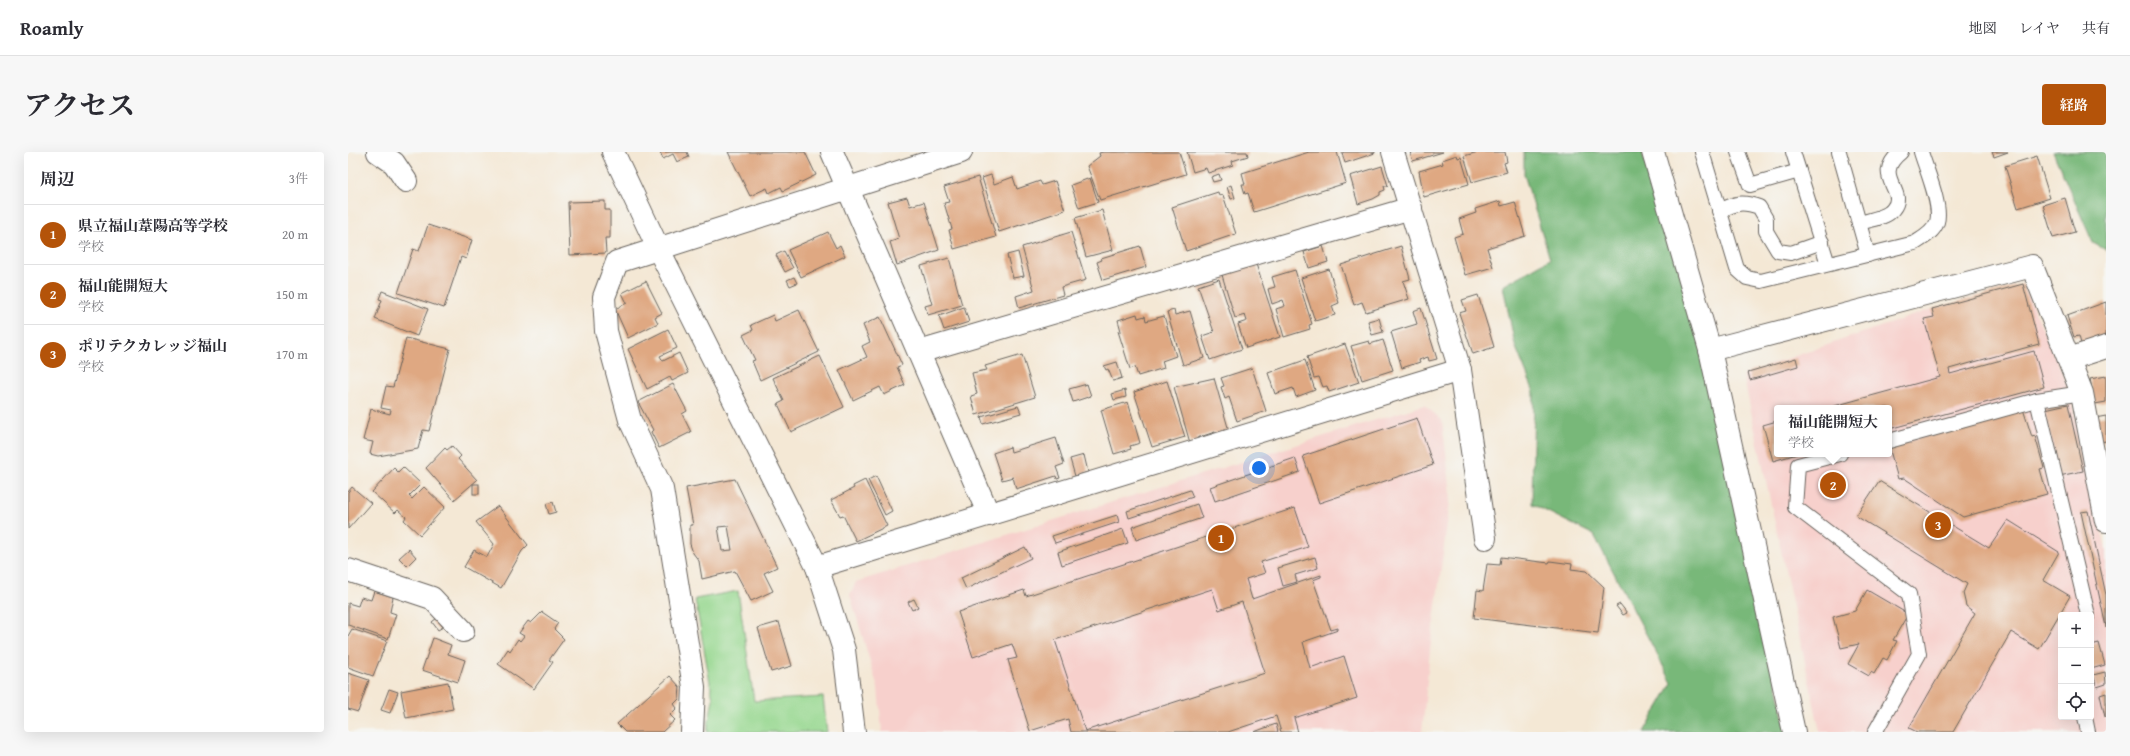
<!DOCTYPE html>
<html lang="ja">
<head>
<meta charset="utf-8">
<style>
  :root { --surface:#fff; --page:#f7f7f7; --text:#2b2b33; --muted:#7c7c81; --line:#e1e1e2; --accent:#b45309 }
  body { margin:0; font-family:"Gentium Book Plus","Noto Serif JP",serif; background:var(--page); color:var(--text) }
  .controls { position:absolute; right:12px; bottom:12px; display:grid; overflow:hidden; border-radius:4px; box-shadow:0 4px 16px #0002 }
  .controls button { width:36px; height:36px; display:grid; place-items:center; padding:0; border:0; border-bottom:1px solid var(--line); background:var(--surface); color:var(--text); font:20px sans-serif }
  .you { position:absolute; left:911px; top:316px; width:14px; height:14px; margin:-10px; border:3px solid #fff; border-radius:50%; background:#1a73e8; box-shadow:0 0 0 6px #1a73e833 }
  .badge { display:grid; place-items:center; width:26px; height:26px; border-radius:50%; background:var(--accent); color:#fff; font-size:13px; font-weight:700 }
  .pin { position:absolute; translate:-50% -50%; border:2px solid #fff; box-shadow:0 1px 4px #0006 }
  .popup { position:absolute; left:1426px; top:253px; width:118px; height:52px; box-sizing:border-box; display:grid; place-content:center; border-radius:4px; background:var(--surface); filter:drop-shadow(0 1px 3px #0005); font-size:13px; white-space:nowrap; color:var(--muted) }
  .popup b { font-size:15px; color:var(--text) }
  .popup::after { content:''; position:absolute; left:50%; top:100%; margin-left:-8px; border:8px solid transparent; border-top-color:var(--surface) }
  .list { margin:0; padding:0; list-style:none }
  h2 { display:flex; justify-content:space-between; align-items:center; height:52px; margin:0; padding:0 16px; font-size:17px }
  h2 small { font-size:13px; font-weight:400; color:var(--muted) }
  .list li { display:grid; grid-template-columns:26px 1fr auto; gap:12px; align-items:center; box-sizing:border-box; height:60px; padding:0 16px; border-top:1px solid var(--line) }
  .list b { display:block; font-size:15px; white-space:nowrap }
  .list p { margin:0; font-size:13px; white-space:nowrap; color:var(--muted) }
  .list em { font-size:13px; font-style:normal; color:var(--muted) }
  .icon { flex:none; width:22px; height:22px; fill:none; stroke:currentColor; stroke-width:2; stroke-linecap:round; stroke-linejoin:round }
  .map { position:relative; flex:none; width:1758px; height:580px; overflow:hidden; border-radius:4px }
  header { display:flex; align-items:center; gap:24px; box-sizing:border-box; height:56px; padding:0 20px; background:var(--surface); border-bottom:1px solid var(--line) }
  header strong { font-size:19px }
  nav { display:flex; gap:22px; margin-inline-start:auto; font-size:14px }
  .intro { display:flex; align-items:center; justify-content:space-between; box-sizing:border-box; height:96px; padding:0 24px }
  h1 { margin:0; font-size:28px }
  .button { padding:10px 18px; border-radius:4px; background:var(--accent); color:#fff; font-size:14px; font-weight:700 }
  main { display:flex; gap:24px; padding:0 24px }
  aside { flex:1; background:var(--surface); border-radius:4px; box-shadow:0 4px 16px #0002 }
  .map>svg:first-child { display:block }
</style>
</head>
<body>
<header>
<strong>Roamly</strong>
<nav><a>地図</a><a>レイヤ</a><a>共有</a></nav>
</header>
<div class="intro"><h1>アクセス</h1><a class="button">経路</a></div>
<main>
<aside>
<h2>周辺<small>3件</small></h2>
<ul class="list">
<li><span class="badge">1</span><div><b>県立福山葦陽高等学校</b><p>学校</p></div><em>20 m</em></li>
<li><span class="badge">2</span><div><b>福山能開短大</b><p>学校</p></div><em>150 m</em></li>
<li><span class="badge">3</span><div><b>ポリテクカレッジ福山</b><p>学校</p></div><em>170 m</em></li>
</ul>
</aside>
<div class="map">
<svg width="1758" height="580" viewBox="0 0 1758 580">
  <rect width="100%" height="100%" fill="#f6f6f2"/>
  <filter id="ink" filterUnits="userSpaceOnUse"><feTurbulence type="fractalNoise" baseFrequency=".025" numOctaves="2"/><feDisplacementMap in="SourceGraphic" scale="8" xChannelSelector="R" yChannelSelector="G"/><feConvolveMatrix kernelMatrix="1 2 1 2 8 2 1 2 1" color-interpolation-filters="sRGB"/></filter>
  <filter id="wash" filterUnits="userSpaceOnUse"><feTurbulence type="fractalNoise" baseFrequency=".012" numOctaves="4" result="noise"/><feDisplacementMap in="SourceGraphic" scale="16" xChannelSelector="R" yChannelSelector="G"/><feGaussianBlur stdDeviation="0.9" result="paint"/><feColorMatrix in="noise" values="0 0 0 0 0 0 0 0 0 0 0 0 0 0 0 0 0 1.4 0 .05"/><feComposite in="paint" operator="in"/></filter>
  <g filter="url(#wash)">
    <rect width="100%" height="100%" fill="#f4e8d5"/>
    <g fill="#f7d0cc" fill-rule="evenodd">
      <path d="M1675,132L1720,234L1758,398V580H1472L1395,222L1584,157ZM1429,256H1541V302H1429ZM1713,463H1743V565H1713Z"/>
      <polygon points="1076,253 1094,268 1103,342 1082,498 1074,580 534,580 530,536 502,443 508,430"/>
    </g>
    <polygon fill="#95d78e" stroke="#587a55" points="390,439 406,549 475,545 479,580 359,580 365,547 347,447"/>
    <g fill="#78b879" stroke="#4a6a4a">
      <polygon points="1176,0 1294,0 1356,198 1439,580 1296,580 1324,531 1246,383 1184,352 1186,240 1167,193 1155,134 1202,107 1176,22"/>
      <polygon points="1705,0 1758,0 1758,98 1745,91"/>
    </g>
    <g id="blocks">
      <g fill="#dfa882" fill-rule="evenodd">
        <polygon points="312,0 339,0 341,5 329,10 325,2 315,7"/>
        <polygon points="380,0 457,0 468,23 435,39 433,35 421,41 419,36 402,44"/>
        <polygon points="755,0 831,0 838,22 752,48 739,14 752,4 751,1"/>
        <polygon points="839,0 899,0 900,4 884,9 885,13 860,21 858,16 845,20"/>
        <polygon points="961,0 989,0 998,31 906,60 900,41 897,42 894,32 897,32 894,21"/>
        <polygon points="996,0 1027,0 1027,1 997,11 994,1"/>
        <polygon points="1062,0 1095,0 1065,9"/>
        <polygon points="1130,0 1157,0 1159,10 1156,11 1159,20 1124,30 1116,4"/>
        <polygon points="1644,0 1660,0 1646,5"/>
        <polygon points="1109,3 1110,6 1113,5 1121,32 1076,45 1071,19 1095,12 1094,8"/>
        <polygon points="1689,4 1702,46 1670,56 1657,14"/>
        <polygon points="1034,14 1040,34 1036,34 1037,38 1032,40 1032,43 1025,47 1010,52 1002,24"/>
        <polygon points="871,22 873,28 865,30 863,25"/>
        <polygon points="643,23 646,32 665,25 669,37 692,29 694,33 707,29 717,58 651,80 634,26"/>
        <polygon points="630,25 648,85 606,97 601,78 604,77 596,51 601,50 596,35"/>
        <polygon points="742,26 750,50 731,56 723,33"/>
        <polygon points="883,33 887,46 883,47 879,35"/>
        <polygon points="870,40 871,44 875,43 888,82 838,99 824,55"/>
        <polygon points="559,45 562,54 576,50 591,98 549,113 542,90 551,87 540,50"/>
        <polygon points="1717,46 1727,80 1705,86 1695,53"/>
        <polygon points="257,49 257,58 262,58 262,86 257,86 258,101 222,103 220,50"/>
        <polygon points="1152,49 1153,54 1167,50 1177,84 1139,96 1145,115 1117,123 1106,85 1115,82 1111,67 1128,61 1127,57"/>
        <polygon points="754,58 765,98 738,105 727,66"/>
        <polygon points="80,73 124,88 118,107 113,105 96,156 50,141 65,97 71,99"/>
        <polygon points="480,80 488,96 492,93 497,104 453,125 440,98"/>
        <polygon points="723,80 738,128 713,135 715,143 671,156 668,144 686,138 674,95"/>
        <polygon points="792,94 798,115 755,128 749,110 754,108 753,106"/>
        <polygon points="975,94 980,110 961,116 956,100"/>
        <polygon points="1053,94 1062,127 1055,129 1061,147 1018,160 1014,150 1006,153 993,113"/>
        <polygon points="436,99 445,116 437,120 428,103"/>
        <polygon points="670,100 676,124 665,126 659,103"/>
        <polygon points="601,106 614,153 580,163 577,154 584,152 573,114"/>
        <polygon points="908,112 932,185 898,196 890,172 899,169 897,163 887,166 874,123"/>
        <polygon points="981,117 991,151 984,154 987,163 967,169 953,126"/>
        <polygon points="947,118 964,172 961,173 962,177 936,185 928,157 937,154 935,148 924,152 920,137 927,135 924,125"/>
        <polygon points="446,125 449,131 442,134 439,128"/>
        <polygon points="871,127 894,197 862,208 854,184 866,180 850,134"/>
        <polygon points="298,129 314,161 307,165 310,171 280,186 267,157 279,151 274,141"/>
        <polygon points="1675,132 1691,192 1601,217 1602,222 1686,199 1696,235 1541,277 1541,256 1479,256 1592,225 1576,167 1586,165 1584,157"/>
        <polygon points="34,139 80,157 69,184 27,167 34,148 31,147"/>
        <polygon points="1130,143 1146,195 1125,202 1111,161 1118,159 1114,148"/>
        <polygon points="1758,150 1758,183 1733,192 1731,184 1726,185 1719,164"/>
        <polygon points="616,155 621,170 596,178 591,164"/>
        <polygon points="1073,156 1089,207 1081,209 1080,205 1071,208 1072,210 1054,216 1043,180 1069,172 1065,159"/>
        <polygon points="451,158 471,200 412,228 404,209 407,208 395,183 405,178 403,173 425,163 427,169"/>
        <polygon points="826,158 827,163 842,159 856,206 835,213 819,160"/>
        <polygon points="789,162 790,166 797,164 798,169 816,164 828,204 814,209 816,216 790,224 787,215 782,217 770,179 773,179 770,168"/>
        <polygon points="532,165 554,213 549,215 557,233 536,243 532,235 505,248 491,218 519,205 514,194 522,190 515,173"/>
        <polygon points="1031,166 1035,180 1024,183 1020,169"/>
        <polygon points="320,177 329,196 312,204 315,209 331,201 340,221 324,229 322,225 299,237 280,197"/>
        <polygon points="58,186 102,197 81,279 75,278 70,297 30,304 22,302 25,290 15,288 23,257 42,262 43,258 33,256 38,234 45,235"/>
        <polygon points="1035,188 1045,218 1014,228 1003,194 1021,189 1022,192"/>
        <polygon points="997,192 1011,230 981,240 979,234 975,235 971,225 966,226 959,205"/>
        <polygon points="674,203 687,245 628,263 623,244 629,242 624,221 639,218 637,214"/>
        <polygon points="472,204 496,255 443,280 430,252 436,249 425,226"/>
        <polygon points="1448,206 1450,214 1402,228 1400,220"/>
        <polygon points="957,208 967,238 948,245 945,236 927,242 920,221"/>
        <polygon points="769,210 774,226 765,229 760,217 758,218 756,214"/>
        <polygon points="904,216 918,259 889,269 881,245 877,247 873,235 876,234 873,226"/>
        <polygon points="1758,224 1758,250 1747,252 1742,227"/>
        <polygon points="866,226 881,279 868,284 867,280 849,286 850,289 842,291 826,235"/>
        <polygon points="819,229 837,285 804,295 786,240"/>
        <polygon points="325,232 339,259 334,262 343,280 311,296 303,280 305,278 290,250"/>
        <polygon points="739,232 743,244 725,250 721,237"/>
        <polygon points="777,238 778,245 766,248 764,242"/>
        <polygon points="780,250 792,291 782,294 783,297 766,302 753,258"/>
        <polygon points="1720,252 1735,319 1711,324 1697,257"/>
        <polygon points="670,254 673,261 635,272 633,265"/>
        <polygon points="1675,257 1684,285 1687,284 1696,316 1692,317 1699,342 1615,365 1556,326 1550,327 1541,295"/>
        <polygon points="1758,264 1758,289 1752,290 1747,266"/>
        <polygon points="1069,266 1085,313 971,351 955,304"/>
        <polygon points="1429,269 1429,302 1449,302 1425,309 1415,273"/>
        <polygon points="708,286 716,312 708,315 712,326 709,327 708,324 668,337 665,325 654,328 645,301 662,295 663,300"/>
        <polygon points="104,294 113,304 110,307 129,328 106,348 78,316 97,296 99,298"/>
        <polygon points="736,303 740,320 727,324 722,307"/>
        <polygon points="947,306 952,320 867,349 862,335"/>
        <polygon points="55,315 73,332 61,344 64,347 76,335 97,355 72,383 56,368 58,365 50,358 47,361 24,340 46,316 50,320"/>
        <polygon points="528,324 544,359 537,363 520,328"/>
        <path d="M387,327L429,415L416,421L425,439L403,449L387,419L354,427L351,409L345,401L342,392V373H345L338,336ZM380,374L384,398L374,399L370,375Z"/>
        <polygon points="517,328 539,374 508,389 495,363 492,364 483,348 506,336 505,334"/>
        <polygon points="1531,329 1641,396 1660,368 1711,400 1695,428 1722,444 1691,497 1663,480 1605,580 1569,580 1561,576 1627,461 1618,454 1615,441 1619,432 1508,364"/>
        <rect x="125" y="332" width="6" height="10"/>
        <polygon points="4,335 23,351 0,377 0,340"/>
        <polygon points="842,338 845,345 781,366 779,359"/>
        <polygon points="205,350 208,360 201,362 198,352"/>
        <polygon points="849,352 854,366 788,388 784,375"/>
        <polygon points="150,354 180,393 174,399 153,436 116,415 126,398 139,405 146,392 128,370"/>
        <path d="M947,356L960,395L913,410L917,421L898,427L904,447L973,423V425L965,428L983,478L990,476V478L955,490L962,516L996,504L1009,546L946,566L950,580H933L928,564L880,580H723L720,567L682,579L660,508L669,506L664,492L625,505L610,460L676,438L678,444ZM864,437L871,458L894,450L917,521L737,579L707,488Z"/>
        <polygon points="1740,359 1758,443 1758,475 1733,360"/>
        <polygon points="769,363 771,370 707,391 704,384"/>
        <polygon points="775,377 780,391 714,413 710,400"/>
        <polygon points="677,395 683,406 618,437 613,426"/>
        <polygon points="61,397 68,405 59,414 51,406"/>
        <polygon points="967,405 970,416 947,423 949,430 935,434 930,416"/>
        <polygon points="1153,405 1201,411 1202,409 1224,412 1223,417 1239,419 1256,435 1250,481 1126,466 1129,438 1135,439 1139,412 1152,413"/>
        <polygon points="1519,438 1560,462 1545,488 1549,489 1539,508 1535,506 1526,522 1523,520 1521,524 1500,512 1511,492 1493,496 1485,465 1507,459"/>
        <polygon points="26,439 45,445 42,460 48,462 40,487 0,473 0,451 10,454 13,445 23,448"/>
        <polygon points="566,447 570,455 564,458 560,450"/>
        <polygon points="1272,452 1279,461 1275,463 1268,454"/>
        <polygon points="194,460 210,471 206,477 216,487 201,508 205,510 186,537 150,512 160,497 162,499 170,487 172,489 176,484 171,481 180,469 183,471"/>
        <polygon points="89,466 95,475 90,478 84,470"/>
        <polygon points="431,470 444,514 423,520 410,476"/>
        <polygon points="4,477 39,489 25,524 0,515 0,484"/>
        <polygon points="85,486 103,493 100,502 117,508 110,530 74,518"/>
        <polygon points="1751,491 1757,513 1743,517 1743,493"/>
        <polygon points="1757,520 1758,532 1749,535 1745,523"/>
        <polygon points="0,521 21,528 10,560 0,557"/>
        <polygon points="322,524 332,535 331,547 326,552 329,556 322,563 327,568 314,580 277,580 269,572"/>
        <polygon points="100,530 105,557 58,566 53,539"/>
        <polygon points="41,537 50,540 42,561 33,558"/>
        <polygon points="1758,541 1758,564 1757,565 1752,543"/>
        <polygon points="928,572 930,580 906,580"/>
      </g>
    </g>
  </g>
  <g filter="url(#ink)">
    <use href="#blocks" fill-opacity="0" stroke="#68635d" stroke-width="1"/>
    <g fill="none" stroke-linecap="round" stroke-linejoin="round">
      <defs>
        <g id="lane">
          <path d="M1354,0L1389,117L1399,126L1413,129L1567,91C1575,86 1586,80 1589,70C1594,54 1578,17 1573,0"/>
          <polyline points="1390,0 1402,33 1451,19"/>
          <polyline points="1445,0 1480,112"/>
          <polyline points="1491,0 1520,103"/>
          <path d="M1371,59C1388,51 1394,49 1411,55L1418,67V79L1430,99L1443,101L1474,90"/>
          <path d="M1511,71C1521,68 1539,66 1545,57C1561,38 1522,25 1553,0"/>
          <polyline points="1734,241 1689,248 1740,463"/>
          <polyline points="1541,289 1689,248"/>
          <polyline points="1492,302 1450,313 1447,355 1561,442 1571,502 1527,580"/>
          <polyline points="1737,565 1740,580"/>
        </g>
        <g id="street">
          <polyline points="30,0 46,11 58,29"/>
          <polyline points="484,0 641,363"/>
          <polyline points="1045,0 1112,218 1137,386"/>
          <polyline points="1362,198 1684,114 1734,241 1758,369"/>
          <polyline points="571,200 1063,56"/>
          <polyline points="1721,207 1758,195"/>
          <polyline points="469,415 1112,218"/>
          <polyline points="0,418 84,446 115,479"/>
          <polyline points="344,580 346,535 314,337 282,268 258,179 256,145 269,110 613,0"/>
        </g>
        <g id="secondary">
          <polyline points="265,0 311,98 469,415 496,498 506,580"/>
          <polyline points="1305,0 1362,198 1446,580"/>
        </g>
      </defs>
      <use href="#lane" stroke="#68635d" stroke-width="16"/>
      <use href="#street" stroke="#68635d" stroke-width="24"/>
      <use href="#secondary" stroke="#68635d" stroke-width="24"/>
      <use href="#lane" stroke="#fff" stroke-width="14"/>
      <use href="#street" stroke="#fff" stroke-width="22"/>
      <use href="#secondary" stroke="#fff" stroke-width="22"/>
    </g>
  </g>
</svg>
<div class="controls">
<button>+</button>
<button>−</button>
<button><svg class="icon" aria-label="locate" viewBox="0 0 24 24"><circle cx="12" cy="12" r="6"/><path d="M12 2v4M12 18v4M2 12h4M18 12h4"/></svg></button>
</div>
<div class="you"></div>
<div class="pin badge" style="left:873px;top:386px">1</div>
<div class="pin badge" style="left:1485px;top:333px">2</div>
<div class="popup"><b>福山能開短大</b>学校</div>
<div class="pin badge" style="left:1590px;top:373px">3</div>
</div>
</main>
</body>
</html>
